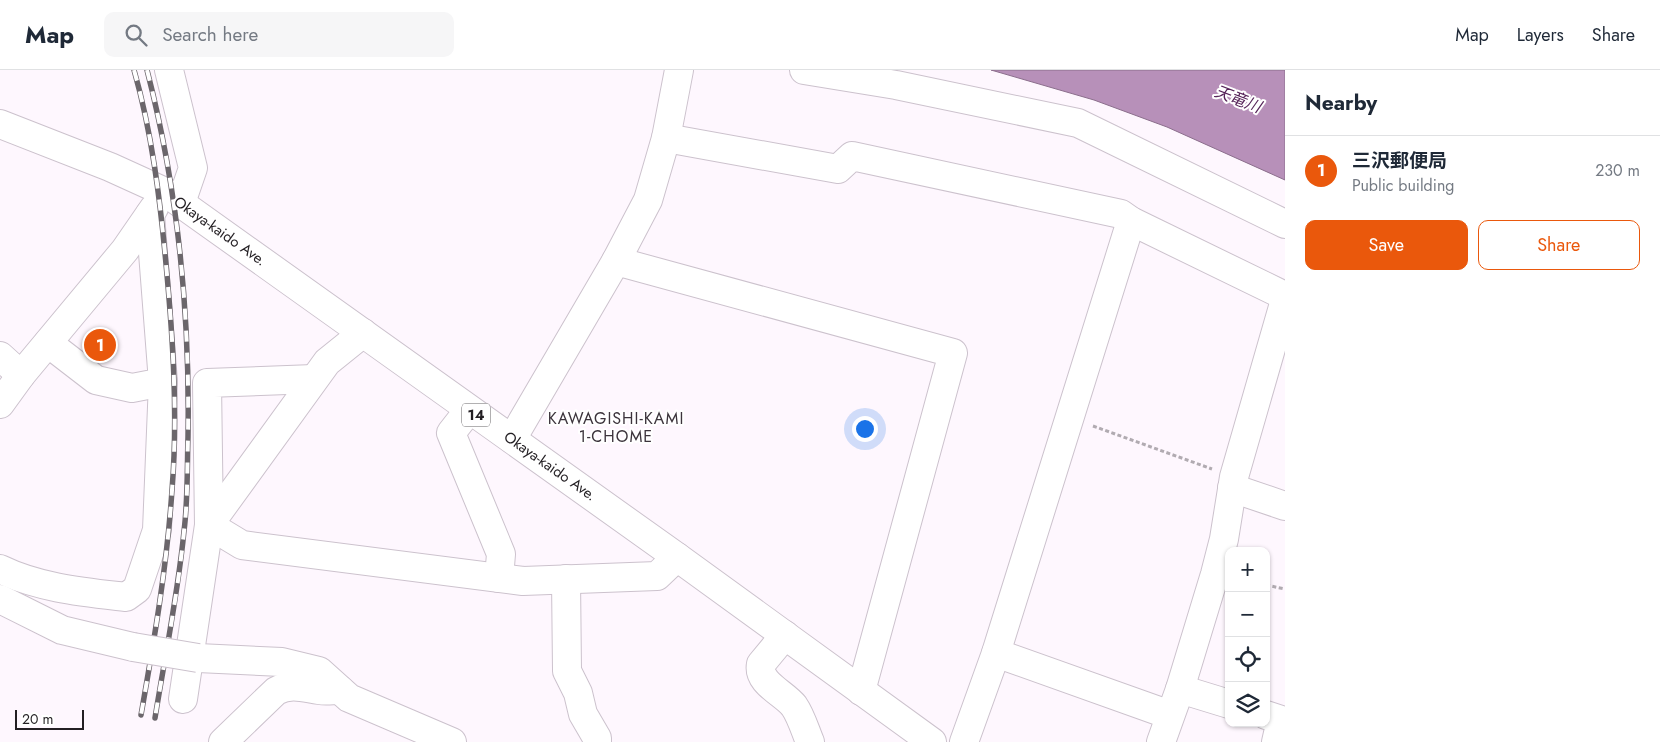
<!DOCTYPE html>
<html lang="en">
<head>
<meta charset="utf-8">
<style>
  :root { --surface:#fff; --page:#f6f6f7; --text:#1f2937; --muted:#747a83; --line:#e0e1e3; --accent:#ea580c }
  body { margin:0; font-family:Jost,"Noto Sans JP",sans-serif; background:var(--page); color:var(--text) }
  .controls { position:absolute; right:15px; bottom:15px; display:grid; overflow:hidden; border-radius:10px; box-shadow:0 1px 4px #0004 }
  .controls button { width:45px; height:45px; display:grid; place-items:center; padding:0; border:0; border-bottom:1px solid var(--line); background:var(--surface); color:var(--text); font:25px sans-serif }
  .scale { position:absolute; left:15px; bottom:12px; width:69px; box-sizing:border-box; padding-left:5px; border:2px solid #231f23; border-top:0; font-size:14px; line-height:18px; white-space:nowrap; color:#231f23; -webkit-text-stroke:4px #fff; paint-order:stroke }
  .you { position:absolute; left:864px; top:358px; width:18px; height:18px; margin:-12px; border:4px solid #fff; border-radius:50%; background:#1a73e8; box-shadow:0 0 0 8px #1a73e833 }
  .badge { display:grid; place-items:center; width:32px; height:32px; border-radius:50%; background:var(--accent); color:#fff; font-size:16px; font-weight:700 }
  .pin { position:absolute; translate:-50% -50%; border:2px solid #fff; box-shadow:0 1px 5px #0006 }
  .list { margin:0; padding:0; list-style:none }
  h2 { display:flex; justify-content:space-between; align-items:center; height:65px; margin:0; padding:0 20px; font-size:21px }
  h2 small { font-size:16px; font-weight:400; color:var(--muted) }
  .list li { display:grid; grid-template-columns:32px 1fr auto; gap:15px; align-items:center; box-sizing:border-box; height:70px; padding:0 20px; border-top:1px solid var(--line) }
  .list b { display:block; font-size:19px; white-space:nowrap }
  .list p { margin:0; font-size:16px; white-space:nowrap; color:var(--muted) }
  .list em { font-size:16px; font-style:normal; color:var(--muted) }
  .actions { display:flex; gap:10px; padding:15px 20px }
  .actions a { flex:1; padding:11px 0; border:1px solid var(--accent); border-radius:10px; text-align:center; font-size:18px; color:var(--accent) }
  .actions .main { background:var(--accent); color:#fff }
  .icon { flex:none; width:28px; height:28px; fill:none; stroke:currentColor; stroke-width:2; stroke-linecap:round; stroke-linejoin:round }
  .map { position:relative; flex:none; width:1285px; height:672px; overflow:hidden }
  header { display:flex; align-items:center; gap:30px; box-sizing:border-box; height:70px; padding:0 25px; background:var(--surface); border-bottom:1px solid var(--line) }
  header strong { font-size:24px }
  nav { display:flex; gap:28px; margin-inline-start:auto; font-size:18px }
  .search { width:350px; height:45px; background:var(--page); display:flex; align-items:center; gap:12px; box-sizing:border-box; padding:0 18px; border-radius:10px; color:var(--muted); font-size:19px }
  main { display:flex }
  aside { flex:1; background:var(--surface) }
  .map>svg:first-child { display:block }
</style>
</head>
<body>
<header>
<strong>Map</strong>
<div class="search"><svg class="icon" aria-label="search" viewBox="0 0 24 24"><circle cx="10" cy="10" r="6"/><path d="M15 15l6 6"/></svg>Search here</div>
<nav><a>Map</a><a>Layers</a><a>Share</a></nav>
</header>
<main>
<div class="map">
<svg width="1285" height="672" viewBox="0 0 1285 672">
  <rect width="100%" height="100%" fill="#fef7fe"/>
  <polygon fill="#b790b9" stroke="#8b6e8c" points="991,0 1285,0 1285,110 1167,57 1094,30"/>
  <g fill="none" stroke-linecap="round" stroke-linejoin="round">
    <defs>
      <g id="minor">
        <polyline points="169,0 193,98 181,133"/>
        <polyline points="804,0 896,15 1078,53 1285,154"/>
        <polyline points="666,68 838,99 852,86 1121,144 1131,151 1285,226"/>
        <polyline points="616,191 953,283 861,621"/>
        <polyline points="363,263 327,292 209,455 242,475 523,511 657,506 677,487"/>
        <polyline points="48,273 96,310 132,318 163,312 150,144"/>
        <polyline points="0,286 21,305"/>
        <polyline points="0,334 21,305 125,180 154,138"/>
        <polyline points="469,340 451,363 501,484 499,508"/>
        <polyline points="512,369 616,191 648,130 666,68 679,0"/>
        <polyline points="1232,418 1285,436"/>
        <path d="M0,499C39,518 83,522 126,527L137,519L157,460L163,312"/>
        <polyline points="566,509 567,601 578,623 583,644 597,668 597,672"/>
        <polyline points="0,529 62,560 133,577"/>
        <path d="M785,565L761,594C757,613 784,623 794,636C801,646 805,660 810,672"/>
        <polyline points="996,583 1170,645"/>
        <polyline points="198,588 282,592 319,601 349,628 452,672"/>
        <polyline points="1180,619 1229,634"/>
        <polyline points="183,629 209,455 207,313 314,309"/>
        <polyline points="1266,645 1281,650 1276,672"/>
        <path d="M223,672L276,621C291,613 304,618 319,620C326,621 333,620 340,620"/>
        <polyline points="964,672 996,583 1131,151"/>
        <polyline points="1161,672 1180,619 1215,504 1224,469 1234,407 1285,230"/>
      </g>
      <polyline id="major" points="0,54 110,97 165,122 677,487 932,672"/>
    </defs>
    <use href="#minor" stroke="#ccc2cd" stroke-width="30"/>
    <use href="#major" stroke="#ccc2cd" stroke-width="30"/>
    <g stroke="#b1abb1" stroke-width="3" stroke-dasharray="4 2.5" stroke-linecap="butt">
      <polyline points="1093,356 1212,399"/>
      <polyline points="1266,515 1285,519"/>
    </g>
    <use href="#minor" stroke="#fff" stroke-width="28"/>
    <use href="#major" stroke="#fff" stroke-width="28"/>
    <defs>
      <g id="rail">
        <path d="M134,0C152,63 160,129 166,194C173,269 178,345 172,420C167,496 154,571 141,645"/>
        <path d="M147,0C178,120 190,244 188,367C187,398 188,430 184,461C178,524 165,586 155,648"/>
      </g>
    </defs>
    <use href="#rail" stroke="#6b666b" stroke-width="5.5"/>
    <use href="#rail" stroke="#fff" stroke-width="4" stroke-dasharray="11" stroke-linecap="butt"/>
    <defs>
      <polyline id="minor-bridge" points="133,577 198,588"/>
    </defs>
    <use href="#minor-bridge" stroke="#ccc2cd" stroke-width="30" stroke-linecap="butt"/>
    <use href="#minor-bridge" stroke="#fff" stroke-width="28"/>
  </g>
  <g text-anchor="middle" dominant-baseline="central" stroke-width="4" stroke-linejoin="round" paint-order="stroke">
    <rect fill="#fff" stroke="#656265" stroke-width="1" x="462" y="333.5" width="28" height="23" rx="4"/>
    <g font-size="14" font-weight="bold" fill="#231f23">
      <text x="476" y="345">14</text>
    </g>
    <g font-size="15" fill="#231f23" stroke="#fff">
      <text transform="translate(220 161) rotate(35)">Okaya-kaido Ave.</text>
      <text transform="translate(550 396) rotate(35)">Okaya-kaido Ave.</text>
    </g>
    <g font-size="16" font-style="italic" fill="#562459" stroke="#fff">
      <text transform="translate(1238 29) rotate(21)">天竜川</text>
    </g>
    <g font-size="16" letter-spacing="1" fill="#3c343c" stroke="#fff">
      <text x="616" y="348">KAWAGISHI-KAMI<tspan x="616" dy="18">1-CHOME</tspan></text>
    </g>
  </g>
</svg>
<div class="controls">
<button>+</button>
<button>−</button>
<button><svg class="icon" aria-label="locate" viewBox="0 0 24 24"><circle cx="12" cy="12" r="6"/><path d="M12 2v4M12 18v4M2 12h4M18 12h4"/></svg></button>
<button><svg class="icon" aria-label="layers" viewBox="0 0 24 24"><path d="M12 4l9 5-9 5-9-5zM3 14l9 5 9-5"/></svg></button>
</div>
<div class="scale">20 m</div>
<div class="you"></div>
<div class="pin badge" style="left:100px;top:275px">1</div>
</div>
<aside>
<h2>Nearby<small></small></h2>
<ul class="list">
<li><span class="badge">1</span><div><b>三沢郵便局</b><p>Public building</p></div><em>230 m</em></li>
</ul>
<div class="actions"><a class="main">Save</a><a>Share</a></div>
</aside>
</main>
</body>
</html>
